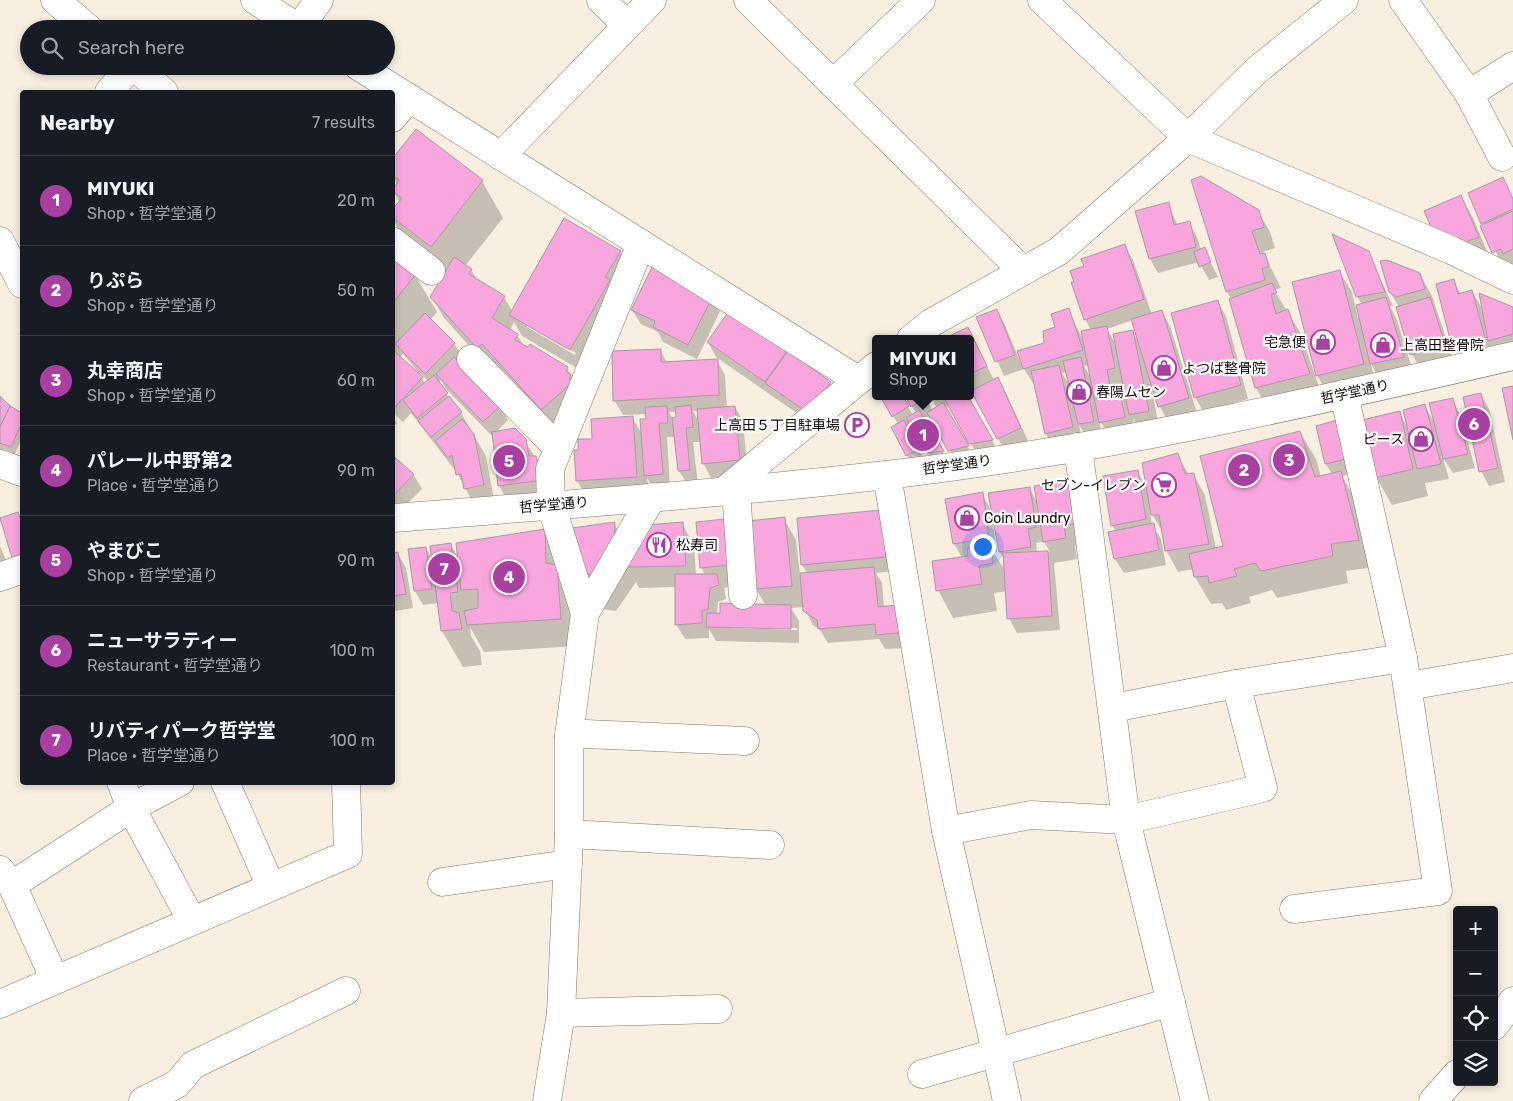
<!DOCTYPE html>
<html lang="en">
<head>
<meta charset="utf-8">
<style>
  :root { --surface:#171b24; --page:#242831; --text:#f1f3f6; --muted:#9ea1a6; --line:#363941; --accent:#a83fa1 }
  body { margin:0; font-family:Rubik,"Noto Sans JP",sans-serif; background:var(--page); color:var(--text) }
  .controls { position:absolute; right:15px; bottom:15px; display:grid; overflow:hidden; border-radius:5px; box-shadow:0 2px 8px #0003 }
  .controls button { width:45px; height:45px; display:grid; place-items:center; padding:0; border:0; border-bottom:1px solid var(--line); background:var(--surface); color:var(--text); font:25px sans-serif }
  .you { position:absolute; left:982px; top:546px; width:18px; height:18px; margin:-12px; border:4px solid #fff; border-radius:50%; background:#1a73e8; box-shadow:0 0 0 8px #1a73e833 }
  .badge { display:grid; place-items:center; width:32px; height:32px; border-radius:50%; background:var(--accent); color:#fff; font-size:16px; font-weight:700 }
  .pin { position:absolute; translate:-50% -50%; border:2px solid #fff; box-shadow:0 1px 5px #0006 }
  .popup { position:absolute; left:872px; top:335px; width:102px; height:65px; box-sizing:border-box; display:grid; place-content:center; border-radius:5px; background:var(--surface); filter:drop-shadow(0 1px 4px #0005); font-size:16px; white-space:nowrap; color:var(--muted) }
  .popup b { font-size:19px; color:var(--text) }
  .popup::after { content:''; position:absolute; left:50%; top:100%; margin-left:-10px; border:10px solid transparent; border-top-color:var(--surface) }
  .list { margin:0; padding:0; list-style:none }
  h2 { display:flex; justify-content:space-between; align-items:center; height:65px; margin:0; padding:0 20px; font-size:21px }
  h2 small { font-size:16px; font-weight:400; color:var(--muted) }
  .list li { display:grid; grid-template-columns:32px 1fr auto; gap:15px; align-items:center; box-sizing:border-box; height:90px; padding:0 20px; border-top:1px solid var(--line) }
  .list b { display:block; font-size:19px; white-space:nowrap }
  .list p { margin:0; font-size:16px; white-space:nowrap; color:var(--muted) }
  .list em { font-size:16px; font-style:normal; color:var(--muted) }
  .icon { flex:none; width:28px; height:28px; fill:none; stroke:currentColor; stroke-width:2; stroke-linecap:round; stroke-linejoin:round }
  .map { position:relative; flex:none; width:1513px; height:1101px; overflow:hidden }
  .search { position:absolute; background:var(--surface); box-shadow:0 2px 8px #0003; left:20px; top:20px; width:375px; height:55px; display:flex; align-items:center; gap:12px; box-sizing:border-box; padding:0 18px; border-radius:28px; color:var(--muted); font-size:19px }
  .panel { position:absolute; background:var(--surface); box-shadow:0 2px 8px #0003; left:20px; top:90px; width:375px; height:695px; border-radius:5px }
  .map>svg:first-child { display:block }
</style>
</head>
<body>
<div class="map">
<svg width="1513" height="1101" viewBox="0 0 1513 1101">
  <rect width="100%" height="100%" fill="#f9efe0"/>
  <g fill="#0003" fill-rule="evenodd">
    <path d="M392,175L482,181L503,218L465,266L471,270L478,281L504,297L512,311L620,252L632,273L582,371L522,336L514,322L510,330L517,335L524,346L567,368L580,389L554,430L490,369L444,318L432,297L444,277L412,251L392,218V212L400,203L393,190L397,184ZM527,324L576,353L575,355L527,327Z"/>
    <polygon points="1502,179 1513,198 1513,267 1510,263 1502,266 1483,223"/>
    <polygon points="1461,197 1473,218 1490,258 1445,249"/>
    <polygon points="1168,204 1178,226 1189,223 1197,237 1201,250 1204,249 1218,277 1209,280 1199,262 1158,273 1150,259 1137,212"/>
    <polygon points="1258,211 1270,232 1275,248 1263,252 1281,288 1274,290 1300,332 1322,395 1268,409 1256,388 1231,299 1227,291"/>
    <path d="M1124,245L1133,260L1152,315L1162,312L1170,326L1197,413L1168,421L1160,407L1152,383L1151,384L1160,433L1143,436L1133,418L1136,438L1113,443L1099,419L1102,436L1088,438L1079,425L1085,449L1058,455L1046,434L1035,383H1033L1024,369L1004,376L978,318L997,310L1005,325L1021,364L1045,344L1068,309L1085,344L1091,330L1085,319L1075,283L1085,267ZM1133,320L1139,343L1132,331L1116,345L1107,329ZM1089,365L1091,378L1084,366ZM1067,372L1070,386L1062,373ZM1126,390L1128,404L1120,391Z"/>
    <polygon points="1368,252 1393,306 1390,306 1397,320 1415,378 1383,385 1371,364 1376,385 1329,397 1317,375 1339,271 1352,292 1358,318 1360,318 1362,305 1357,296"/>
    <path d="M392,257L415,275L437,312L430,320L454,344L500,406L508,420L495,433L524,440L544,471L550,495L507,500L499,485L493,434L492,436L446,389L441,380L438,383L461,413L486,456L495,506L477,510L457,473L411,413L403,422L392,412ZM403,354L418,372L417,373L400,358ZM420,373L428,381L425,384L420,374Z"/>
    <polygon points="1420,274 1432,296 1453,359 1420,369 1412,354 1399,307 1390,292"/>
    <polygon points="1453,281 1461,294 1472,291 1483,310 1513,308 1513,366 1466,368 1453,346"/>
    <polygon points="712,297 720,311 697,359 663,342 658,332 641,324 632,310"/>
    <polygon points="1217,301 1226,316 1248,399 1203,411 1195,397"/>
    <polygon points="729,313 830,383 838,397 817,427 716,357 708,342"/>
    <polygon points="968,328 994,380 997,378 1006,393 1029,443 1006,453 976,398 974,399 970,393 970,339"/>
    <path d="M660,350L667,363L717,361L725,375L727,408L735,407L743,421L748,475L711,478L703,463L701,442H693L698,484L688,485L679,471L676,437H667L670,488L654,490L647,478L649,498L590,502L577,481L594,440L632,417L643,436L647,420V414L623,415L614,400ZM693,411H698L699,422ZM669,412H677V418L673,419Z"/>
    <polygon points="1481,394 1489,409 1505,482 1489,486 1481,471"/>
    <polygon points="881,396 901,396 913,415 916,413 905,396 925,396 933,411 937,408 930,396 946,396 948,400 967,396 1004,462 983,465 949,405 944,408 980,467 962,472 930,415 923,419 955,472 941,474 911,425 907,427 930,470 919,476 907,455 898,424"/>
    <polygon points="0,397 22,414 22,437 15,454 4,449 2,454 0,454"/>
    <polygon points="1452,399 1460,414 1475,468 1453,473 1443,458 1449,479 1425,483 1428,496 1392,505 1376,477 1399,413 1407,426 1425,406 1434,422"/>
    <polygon points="392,415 397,423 392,428"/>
    <polygon points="1336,421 1354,473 1342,476 1356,500 1374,567 1346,571 1348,583 1277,598 1272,590 1249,597 1251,603 1226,610 1222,603 1211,604 1195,577 1194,569 1178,572 1166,550 1164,534 1150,511 1152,525 1161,539 1166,565 1124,573 1115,559 1110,533 1116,532 1112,525 1137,471 1147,488 1177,454 1189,475 1193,474 1205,495 1216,549 1225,546 1300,432 1316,459 1321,477 1332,474 1326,464"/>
    <polygon points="392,457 413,474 422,489 402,509 392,503"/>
    <path d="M1070,481L1090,544L1075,546L1077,559L1054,563L1060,630L1017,633L1009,618L1007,591L994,593L997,611L953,618L938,590L962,558L954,543L982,494L992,512L1029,488L1037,502ZM995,523L1000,552L1005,560L1006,572L994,553L997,552L993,524ZM1044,542L1050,552H1037L1036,543Z"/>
    <path d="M881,511L893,571L876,573L882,583L884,607L896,606L907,648L885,649L879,639L828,643L820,630L813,625L804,607L791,608L799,621V643L716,641L709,629V638L685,639L676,624V587L639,588L636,582L616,611L602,609L581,573L614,524L633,556L682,524L694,545L696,575H705L701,567L725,521L741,586L724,588L726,599L718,602L717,614L766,606L756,589L784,519L796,540L800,575L808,574L802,565ZM727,626L797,628V630L727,628Z"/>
    <polygon points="18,513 22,522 22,571 13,557"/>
    <polygon points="544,531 560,558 572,594 576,646 484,652 470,627 471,636 480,651 482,665 463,667 442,631 439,603 423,605 415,591 410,550 426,548 433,561 450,544 459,559"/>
    <polygon points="0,546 12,575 0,580"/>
    <polygon points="398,554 406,568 413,608 395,611 392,606 392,555"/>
  </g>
  <g fill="#f9a6de" stroke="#a99aa4">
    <polygon points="416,129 483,180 431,247 392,217 392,210 402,198 392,191 399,180 392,175 392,159"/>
    <polygon points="1201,176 1259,210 1264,227 1252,231 1260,254 1265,253 1269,266 1262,269 1265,280 1226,292 1191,180"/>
    <polygon points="1503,177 1513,199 1513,209 1481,224 1468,193"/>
    <polygon points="1461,195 1479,237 1466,242 1431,227 1424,211"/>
    <polygon points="1169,202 1174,225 1190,221 1196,247 1149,259 1135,211"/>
    <polygon points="1513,211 1513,249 1503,254 1501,249 1492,253 1480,226"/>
    <polygon points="564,218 621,251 605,277 610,280 570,350 509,315"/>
    <polygon points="1332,234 1369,251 1385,292 1356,297"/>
    <polygon points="1125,244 1144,299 1084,320 1071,282 1074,282 1070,271 1084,266 1081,259"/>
    <polygon points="1205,247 1211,262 1199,267 1194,252"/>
    <polygon points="392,255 416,274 392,304"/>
    <polygon points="454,257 472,269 469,274 505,296 492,318 518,334 515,340 528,347 530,344 568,367 566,371 571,375 569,379 573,382 541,410 482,344 477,348 430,297"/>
    <polygon points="1387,260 1420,273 1425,289 1396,297 1389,292 1380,261"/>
    <polygon points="655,261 713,296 688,345 653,327 655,321 631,310"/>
    <polygon points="1340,270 1364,364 1316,376 1292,282"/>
    <polygon points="1454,279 1458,294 1472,290 1485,338 1452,347 1436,284"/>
    <polygon points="1272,283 1277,293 1271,294 1276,314 1288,309 1310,374 1255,388 1229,299"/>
    <polygon points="1479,293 1513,307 1513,334 1488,341"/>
    <polygon points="1386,297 1404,357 1370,364 1356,305"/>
    <polygon points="1430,297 1445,344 1410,355 1396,307"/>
    <polygon points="1218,300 1241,385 1194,398 1171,313"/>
    <polygon points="1069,308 1083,350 1023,369 1017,351 1044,343 1043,331 1055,327 1051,314"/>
    <polygon points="997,309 1015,355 995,362 976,317"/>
    <polygon points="1162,310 1189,398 1158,407 1131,319"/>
    <polygon points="729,311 787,351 765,382 707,342"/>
    <polygon points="425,313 455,343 425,374 395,344"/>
    <polygon points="1107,326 1115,368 1107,370 1110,386 1118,385 1125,417 1099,423 1081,331"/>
    <polygon points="968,327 987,366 970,374 970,339 943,339"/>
    <polygon points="1133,330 1149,411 1129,415 1113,334"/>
    <polygon points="392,349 423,377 394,408 392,407"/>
    <polygon points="661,349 661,362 718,359 719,395 613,401 612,351"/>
    <polygon points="788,351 831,382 808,413 765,383"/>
    <polygon points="454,357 501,405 483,422 436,374"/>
    <polygon points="1081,357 1094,422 1078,424 1063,361"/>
    <polygon points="1059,365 1073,427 1045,434 1031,371"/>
    <polygon points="434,375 448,393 417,418 403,400"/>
    <polygon points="998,377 1021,428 997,439 971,391"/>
    <polygon points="1513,386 1513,440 1502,388"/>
    <polygon points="1481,393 1498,468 1479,472 1463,397"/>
    <polygon points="0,396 10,406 0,427"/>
    <polygon points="449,396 462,412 431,437 418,421"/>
    <polygon points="880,396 903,396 909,406 892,417"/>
    <polygon points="905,396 926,396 927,397 911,407"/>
    <polygon points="951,396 968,396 993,440 969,444 945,400"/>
    <polygon points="1453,398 1468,454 1443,459 1429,403"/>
    <polygon points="943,402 969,446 948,451 927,413"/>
    <polygon points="1425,404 1441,464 1417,469 1403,410"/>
    <polygon points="691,405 693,427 686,428 690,470 678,471 672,418 676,417 675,407"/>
    <polygon points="10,406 22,413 22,422 11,447 0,443 0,427"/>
    <polygon points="667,406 668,423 659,423 663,474 644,476 640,419 646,419 645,407"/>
    <polygon points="735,406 740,460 702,464 697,409"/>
    <polygon points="919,410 944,451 927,453 906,418"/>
    <polygon points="1400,411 1413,469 1375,478 1362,420"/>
    <polygon points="633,416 637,477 576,481 574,450 578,450 578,439 592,439 591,419"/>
    <polygon points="462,419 474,434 484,485 464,489 461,474 456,475 452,455 448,458 435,441"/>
    <polygon points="904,420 919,449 906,456 891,427"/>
    <polygon points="1337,420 1346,459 1325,464 1316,426"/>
    <polygon points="515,428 526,439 529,456 536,456 542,480 498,486 492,432"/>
    <polygon points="1300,431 1315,477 1341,471 1359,540 1331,544 1333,556 1261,571 1255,563 1234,569 1237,576 1209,583 1208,576 1194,577 1189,554 1223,546 1200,456"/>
    <polygon points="1178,453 1185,474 1194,473 1209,544 1165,551 1159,515 1151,515 1142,463"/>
    <polygon points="392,455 414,474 393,496 392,496"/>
    <polygon points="1138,470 1146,519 1111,526 1103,476"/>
    <polygon points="1071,480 1078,523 1064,525 1066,538 1043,542 1034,486"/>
    <polygon points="1030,487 1036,527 1028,529 1031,547 999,552 988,493"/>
    <polygon points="983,492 989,538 953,544 945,499"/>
    <polygon points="881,510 886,557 801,565 797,518"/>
    <polygon points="18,512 22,523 22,554 12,558 0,518"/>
    <polygon points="785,517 792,586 755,589 748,521"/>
    <polygon points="725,519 729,565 700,568 696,522"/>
    <polygon points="615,522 614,546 595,575 580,573 572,528"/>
    <polygon points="683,522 686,566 626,567 647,525"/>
    <polygon points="1154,523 1159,550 1114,559 1108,532"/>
    <polygon points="545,529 546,563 557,565 561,619 467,625 464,611 478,608 478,589 461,590 456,543"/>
    <polygon points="451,543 458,592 450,593 452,611 459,613 462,629 441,631 430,546"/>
    <polygon points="991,544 993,563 979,566 982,584 936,591 932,561 968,556 967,548"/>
    <polygon points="426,547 432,589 414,591 408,549"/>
    <polygon points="1048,551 1052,616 1007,619 1003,553"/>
    <polygon points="398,552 406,594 392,596 392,553"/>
    <polygon points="874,567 878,607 897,605 899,633 876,635 875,624 818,629 817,620 803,611 800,573"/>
    <polygon points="675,574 717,574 719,585 710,588 708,609 702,611 702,623 675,625"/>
    <polygon points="720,603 791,605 791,629 706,627 707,613 720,613"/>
  </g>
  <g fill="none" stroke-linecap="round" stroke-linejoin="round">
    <defs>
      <g id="minor">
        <polyline points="55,0 89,29"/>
        <polyline points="255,0 300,29"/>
        <polyline points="601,0 627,25"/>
        <polyline points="748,0 1023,271"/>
        <polyline points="1042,0 1188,138 1451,250 1513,280"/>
        <polyline points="1403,0 1469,94 1502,157"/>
        <polyline points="299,28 319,0"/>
        <polyline points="133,66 164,92"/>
        <polyline points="358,66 858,380"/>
        <polyline points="833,84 921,0"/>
        <polyline points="109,92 131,66"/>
        <polyline points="1469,94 1513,66"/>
        <polyline points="392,118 409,98"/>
        <polyline points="501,156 652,0"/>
        <polyline points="0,241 22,284"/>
        <polyline points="392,241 431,271"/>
        <polyline points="911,339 931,323 1059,251 1188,138 1257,70 1344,0"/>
        <polyline points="471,359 558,448"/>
        <polyline points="1078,447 1126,820 1195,1101"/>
        <polyline points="0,464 22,472"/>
        <polyline points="887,475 946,831 1007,1101"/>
        <polyline points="736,489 743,595"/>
        <polyline points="724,491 876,366"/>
        <path d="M392,518C557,505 722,494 886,475C1097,451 1306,404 1513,356"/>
        <polyline points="0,577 22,569"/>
        <polyline points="585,613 551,505 550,469 641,244"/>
        <polyline points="1408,686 1513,668"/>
        <polyline points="1113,708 1236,684 1403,658"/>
        <polyline points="569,736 586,734 745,741"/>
        <polyline points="121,782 131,808 192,921"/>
        <polyline points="225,782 271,887"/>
        <polyline points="946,831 1031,815 1126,820 1263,788 1236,684"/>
        <polyline points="569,834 770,845"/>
        <polyline points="0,870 12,885 55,980"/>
        <polyline points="442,882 568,864"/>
        <polyline points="12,885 131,808 180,782"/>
        <polyline points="1294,909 1438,891 1403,658 1344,394"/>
        <polyline points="0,1004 348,854 346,782"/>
        <polyline points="561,1013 718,1009"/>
        <polyline points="1494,1026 1513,1001"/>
        <polyline points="922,1074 1171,1002"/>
        <polyline points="143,1101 177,1084 193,1065 346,991"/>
        <polyline points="547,1101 561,1013 569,834 569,736 585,613 652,497"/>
        <polyline points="1433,1101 1457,1074"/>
      </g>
    </defs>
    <use href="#minor" stroke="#82796c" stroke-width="29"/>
    <use href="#minor" stroke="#fff" stroke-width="28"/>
  </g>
  <defs>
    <symbol id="shop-ring" viewBox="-11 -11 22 22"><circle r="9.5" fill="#fff" stroke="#a83fa1" stroke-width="1.5"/><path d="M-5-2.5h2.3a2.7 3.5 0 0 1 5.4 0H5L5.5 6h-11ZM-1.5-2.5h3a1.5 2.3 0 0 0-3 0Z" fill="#a83fa1"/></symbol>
    <symbol id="parking-ring" viewBox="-11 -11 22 22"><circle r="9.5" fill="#fff" stroke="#a83fa1" stroke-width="1.5"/><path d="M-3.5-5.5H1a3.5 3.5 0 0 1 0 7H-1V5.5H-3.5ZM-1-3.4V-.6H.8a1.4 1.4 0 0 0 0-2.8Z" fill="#a83fa1"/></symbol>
    <symbol id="supermarket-ring" viewBox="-11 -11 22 22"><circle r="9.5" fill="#fff" stroke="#a83fa1" stroke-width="1.5"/><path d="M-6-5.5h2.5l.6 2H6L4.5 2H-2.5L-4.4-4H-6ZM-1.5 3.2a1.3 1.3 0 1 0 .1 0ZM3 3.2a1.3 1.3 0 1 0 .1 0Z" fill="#a83fa1"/></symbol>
    <symbol id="restaurant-ring" viewBox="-11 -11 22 22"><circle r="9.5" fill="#fff" stroke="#a83fa1" stroke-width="1.5"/><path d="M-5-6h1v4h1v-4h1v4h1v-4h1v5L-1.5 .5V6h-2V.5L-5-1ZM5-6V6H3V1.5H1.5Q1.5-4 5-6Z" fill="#a83fa1"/></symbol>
  </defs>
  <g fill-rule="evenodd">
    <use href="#shop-ring" x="1309" y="328" width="28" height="28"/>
    <use href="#shop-ring" x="1369" y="331" width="28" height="28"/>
    <use href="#shop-ring" x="1150" y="354" width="28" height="28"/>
    <use href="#shop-ring" x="1065" y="378" width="28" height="28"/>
    <use href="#parking-ring" x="843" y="411" width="28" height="28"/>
    <use href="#shop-ring" x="1407" y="425" width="28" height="28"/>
    <use href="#supermarket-ring" x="1150" y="471" width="28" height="28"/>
    <use href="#shop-ring" x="953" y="504" width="28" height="28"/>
    <use href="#restaurant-ring" x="645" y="531" width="28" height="28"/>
  </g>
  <g text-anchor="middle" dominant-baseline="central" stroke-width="4.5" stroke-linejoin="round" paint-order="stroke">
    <g font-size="14" fill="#0e0b07" stroke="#fff" text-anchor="start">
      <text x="1306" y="342" text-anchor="end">宅急便</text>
      <text x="1400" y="345">上高田整骨院</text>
      <text x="1182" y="368">よつば整骨院</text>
      <text x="1096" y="392">春陽ムセン</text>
      <text x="840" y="425" text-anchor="end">上高田５丁目駐車場</text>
      <text x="1404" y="439" text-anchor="end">ピース</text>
      <text x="1146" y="485" text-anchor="end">セブン-イレブン</text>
      <text x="984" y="518">Coin Laundry</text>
      <text x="676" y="545">松寿司</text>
    </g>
    <g font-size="14" fill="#0e0b07" stroke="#fff">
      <text transform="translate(1355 392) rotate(-12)">哲学堂通り</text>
      <text transform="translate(957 465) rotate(-8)">哲学堂通り</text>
      <text transform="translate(554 505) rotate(-5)">哲学堂通り</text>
    </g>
  </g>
</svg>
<div class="controls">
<button>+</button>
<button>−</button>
<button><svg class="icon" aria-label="locate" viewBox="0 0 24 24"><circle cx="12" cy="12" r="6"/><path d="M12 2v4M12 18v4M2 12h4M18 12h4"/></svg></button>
<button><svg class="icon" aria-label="layers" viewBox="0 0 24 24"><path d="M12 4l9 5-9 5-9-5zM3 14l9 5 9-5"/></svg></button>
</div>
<div class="you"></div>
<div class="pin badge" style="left:923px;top:435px">1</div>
<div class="popup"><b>MIYUKI</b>Shop</div>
<div class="pin badge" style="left:1244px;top:470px">2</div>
<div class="pin badge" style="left:1289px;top:460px">3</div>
<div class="pin badge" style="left:509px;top:577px">4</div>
<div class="pin badge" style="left:509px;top:461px">5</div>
<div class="pin badge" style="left:1474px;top:424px">6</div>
<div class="pin badge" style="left:444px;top:569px">7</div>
<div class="search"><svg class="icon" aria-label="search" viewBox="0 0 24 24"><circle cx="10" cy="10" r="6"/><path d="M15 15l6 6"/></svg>Search here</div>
<section class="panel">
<h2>Nearby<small>7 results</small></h2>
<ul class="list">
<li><span class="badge">1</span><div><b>MIYUKI</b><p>Shop · 哲学堂通り</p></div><em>20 m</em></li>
<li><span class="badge">2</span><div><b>りぷら</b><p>Shop · 哲学堂通り</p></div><em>50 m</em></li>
<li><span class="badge">3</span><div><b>丸幸商店</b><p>Shop · 哲学堂通り</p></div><em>60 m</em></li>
<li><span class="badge">4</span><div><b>パレール中野第2</b><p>Place · 哲学堂通り</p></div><em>90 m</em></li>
<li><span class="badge">5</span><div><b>やまびこ</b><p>Shop · 哲学堂通り</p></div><em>90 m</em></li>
<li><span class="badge">6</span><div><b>ニューサラティー</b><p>Restaurant · 哲学堂通り</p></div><em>100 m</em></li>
<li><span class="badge">7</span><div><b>リバティパーク哲学堂</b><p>Place · 哲学堂通り</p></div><em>100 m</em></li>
</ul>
</section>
</div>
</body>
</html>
